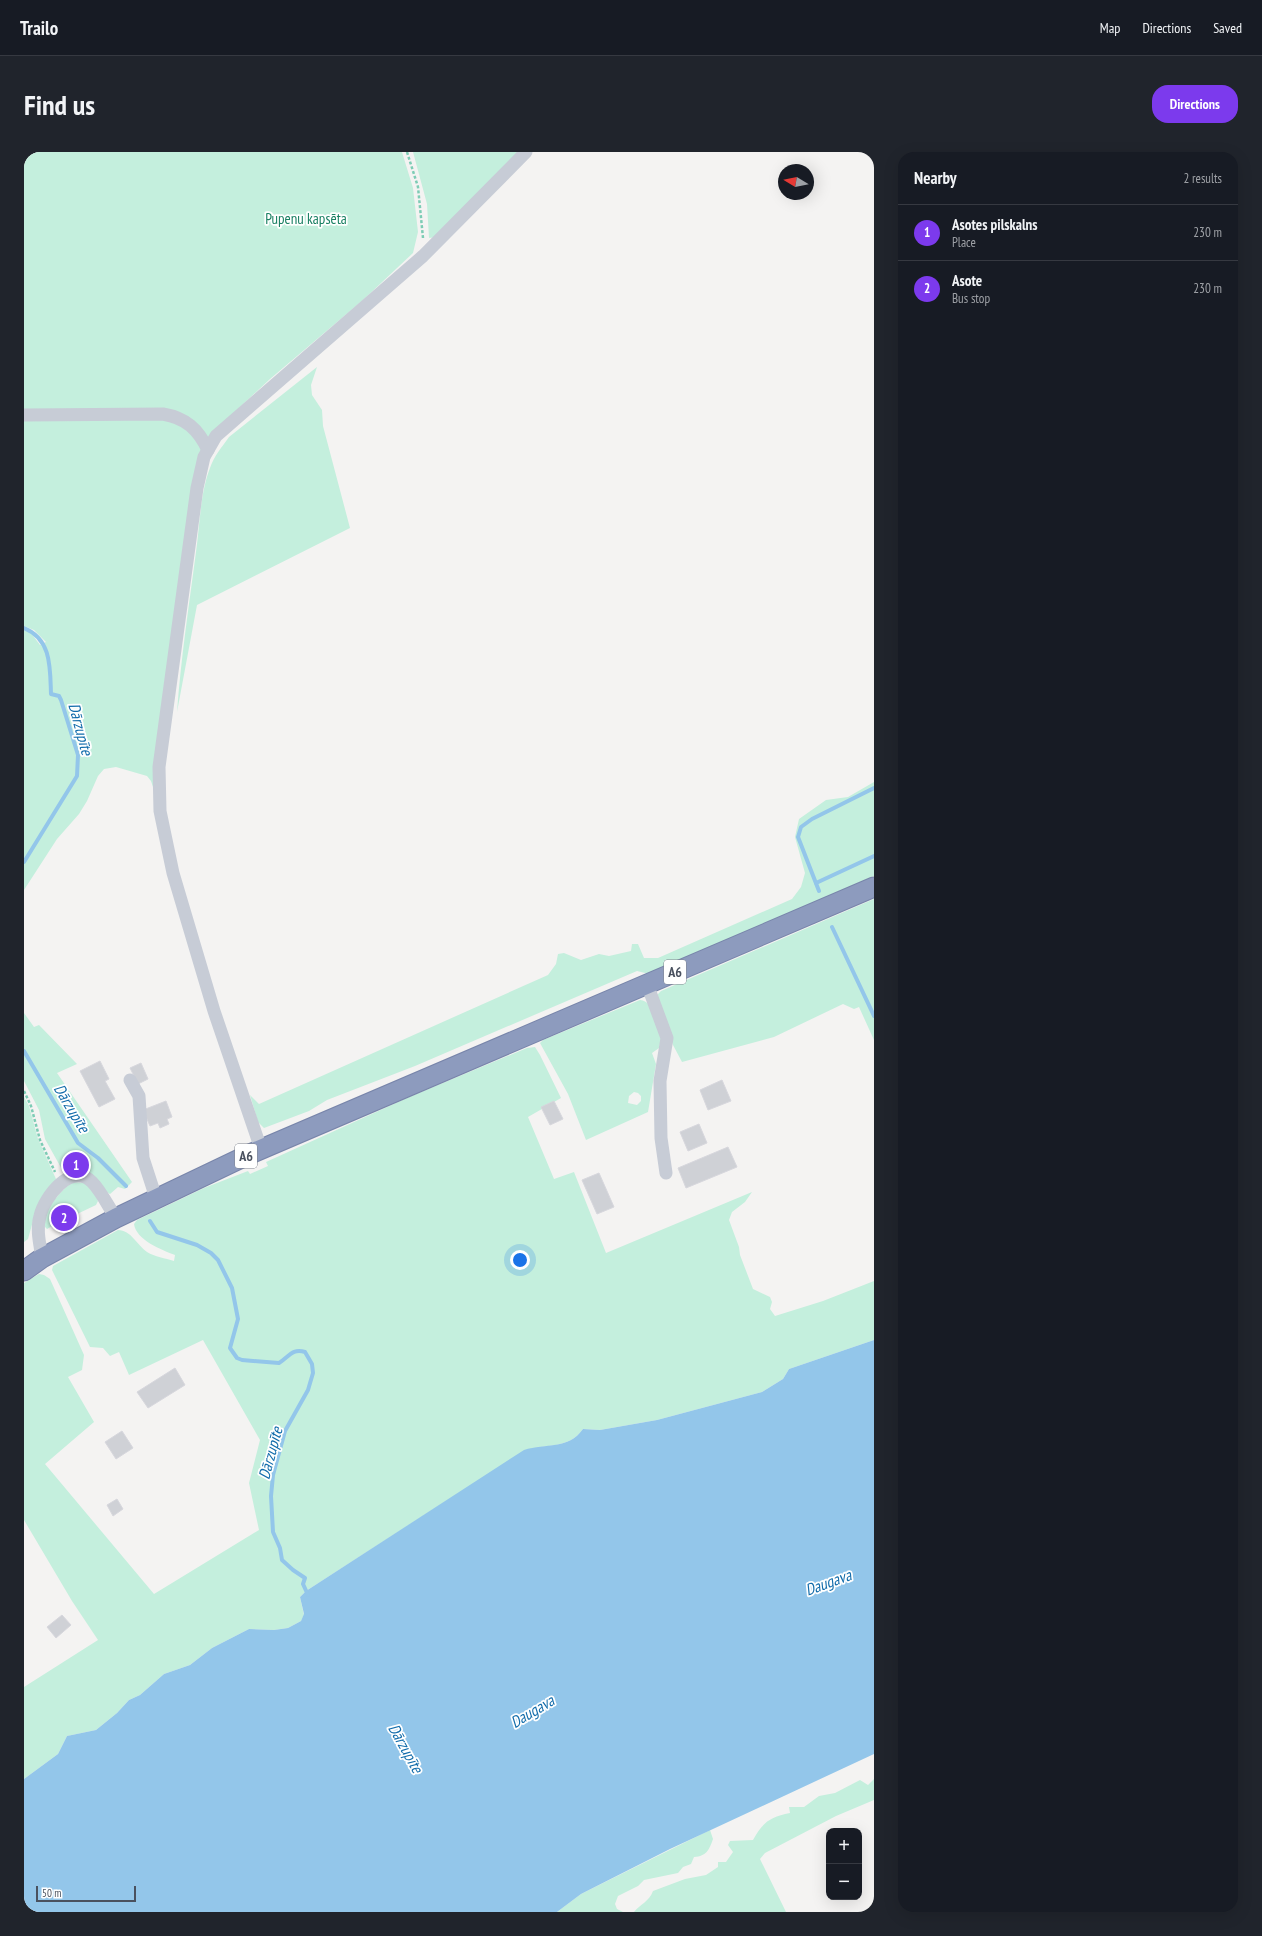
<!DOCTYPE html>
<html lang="en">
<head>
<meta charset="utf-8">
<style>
  :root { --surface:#171b24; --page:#20242c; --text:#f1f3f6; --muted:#9ea1a6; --line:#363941; --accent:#7c3aed }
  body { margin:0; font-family:"PT Sans Narrow",sans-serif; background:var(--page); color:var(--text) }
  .controls { position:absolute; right:12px; bottom:12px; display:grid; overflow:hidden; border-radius:8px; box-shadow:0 4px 16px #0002 }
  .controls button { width:36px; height:36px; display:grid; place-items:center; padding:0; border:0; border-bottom:1px solid var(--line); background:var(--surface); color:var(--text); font:20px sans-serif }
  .compass { position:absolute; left:754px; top:12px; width:36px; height:36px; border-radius:50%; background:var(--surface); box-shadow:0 4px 16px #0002; rotate:280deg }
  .scale { position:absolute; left:12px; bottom:10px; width:100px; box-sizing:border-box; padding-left:4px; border:2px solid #4a515f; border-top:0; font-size:11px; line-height:14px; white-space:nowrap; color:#4a515f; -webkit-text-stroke:3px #fff; paint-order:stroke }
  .you { position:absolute; left:496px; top:1108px; width:14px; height:14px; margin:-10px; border:3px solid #fff; border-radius:50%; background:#1a73e8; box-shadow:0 0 0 6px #1a73e833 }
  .badge { display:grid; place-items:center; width:26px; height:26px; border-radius:50%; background:var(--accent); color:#fff; font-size:13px; font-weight:700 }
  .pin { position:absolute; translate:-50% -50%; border:2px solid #fff; box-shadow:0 1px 4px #0006 }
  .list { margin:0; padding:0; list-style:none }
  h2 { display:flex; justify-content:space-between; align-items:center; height:52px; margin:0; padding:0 16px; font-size:17px }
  h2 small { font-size:13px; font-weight:400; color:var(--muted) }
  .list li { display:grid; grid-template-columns:26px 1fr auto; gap:12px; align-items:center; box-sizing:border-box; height:56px; padding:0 16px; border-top:1px solid var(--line) }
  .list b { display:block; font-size:15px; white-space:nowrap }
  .list p { margin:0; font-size:13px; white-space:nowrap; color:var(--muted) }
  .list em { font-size:13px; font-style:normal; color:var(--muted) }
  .map { position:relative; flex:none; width:850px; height:1760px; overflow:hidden; border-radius:16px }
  header { display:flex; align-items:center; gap:24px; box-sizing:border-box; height:56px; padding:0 20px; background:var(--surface); border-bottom:1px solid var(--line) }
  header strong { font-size:19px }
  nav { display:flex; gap:22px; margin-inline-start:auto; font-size:14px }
  .intro { display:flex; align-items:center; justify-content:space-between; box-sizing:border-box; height:96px; padding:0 24px }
  h1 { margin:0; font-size:28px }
  .button { padding:10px 18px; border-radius:16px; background:var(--accent); color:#fff; font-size:14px; font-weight:700 }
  main { display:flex; gap:24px; padding:0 24px }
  aside { flex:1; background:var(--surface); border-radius:16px; box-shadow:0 4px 16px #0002 }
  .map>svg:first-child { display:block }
</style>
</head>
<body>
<header>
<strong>Trailo</strong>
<nav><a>Map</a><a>Directions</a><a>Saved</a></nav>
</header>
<div class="intro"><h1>Find us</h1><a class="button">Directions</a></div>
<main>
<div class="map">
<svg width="850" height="1760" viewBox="0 0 850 1760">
  <rect width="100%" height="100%" fill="#f4f3f2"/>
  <g fill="#c4efdd" fill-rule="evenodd">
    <polygon points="0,0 378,0 389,36 394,80 389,101 339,148 246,227 187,282 129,635 127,629 123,624 92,615 80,617 74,624 63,649 55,662 33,687 0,738 0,478 7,481 16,493 22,490 10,478 0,474"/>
    <polygon points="389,0 496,0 413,85 405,86 403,52"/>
    <path d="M293,215L287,233L288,243L298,258L299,274L326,376L173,453L153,560C157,506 165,453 172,400C176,372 176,342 186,316C190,304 198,295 205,285Z"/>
    <polygon points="850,630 850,724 625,822 613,819 391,914 303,948 285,959 240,976 234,970 226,943 235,952 524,823 532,812 534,802 540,801 557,808 575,802 585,804 607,799 608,792 614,792 620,806 634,806 768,747 777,735 781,721 771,685 775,667 802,648 824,645"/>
    <polygon points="850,747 850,888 835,855 830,857 819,852 750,885 658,910 649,893 633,849 633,843 637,839"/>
    <path d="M616,848C629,849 635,871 637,882C638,886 636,891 635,896L628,901L632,912L624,960L562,988L544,942L516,891L519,888ZM610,940L614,941L617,944V949L613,953L604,951L605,944Z"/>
    <polygon points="0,861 10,875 15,873 53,912 33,921 108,1030 101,1037 94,1035 86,1042 49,1019 40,1021 21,987 15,958 0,929"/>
    <path d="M511,895L516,903L537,946L504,965L530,1027L550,1020L582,1101L728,1040L721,1050L708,1060L705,1068L715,1095L716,1103L729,1137L746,1145L748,1150L746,1157L751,1164L799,1149L850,1129V1188L765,1217L759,1227L738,1240L633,1268L576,1278L559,1277C544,1298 522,1291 500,1299L282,1439L276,1445L280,1463L277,1469L264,1476L250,1478L225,1477L188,1496L166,1513L140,1522L116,1543L105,1548L93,1561L72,1578L43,1584L34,1602L0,1627V1535L74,1488L48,1449L0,1368V1131L15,1122L20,1123L26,1127L60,1203L58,1218L44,1225L70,1270L21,1312L130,1442L235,1378L225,1331L236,1288L179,1188L105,1223L95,1200L86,1204L79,1196L66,1195L28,1118L29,1114L94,1078C107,1078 113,1093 123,1100C131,1105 141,1106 150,1109L151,1103C138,1098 112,1088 110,1072L113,1068L180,1036L224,1019L226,1022L244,1014L242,1010L383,946L503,896Z"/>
    <polygon points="0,945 5,954 14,987 32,1027 12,1058 4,1087 0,1090"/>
    <path d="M48,1030L61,1031L71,1042L74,1049L72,1053L51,1063L48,1059L30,1067L32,1072L23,1077L19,1073C22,1055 34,1042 48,1030Z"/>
    <path d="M850,1627V1648L812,1664L741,1701L736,1707L762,1760H610C616,1752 625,1750 629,1739L661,1727L682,1723L694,1715V1710H702L709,1700L704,1693L706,1689L729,1688C739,1670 746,1665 766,1661L765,1655H780L795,1644L811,1641L836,1628L844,1633Z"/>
    <path d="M686,1678L689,1687C685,1698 683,1704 670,1705L667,1712L659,1715L654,1721L620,1728L614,1734L594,1744L591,1752L593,1757L599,1760H533L557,1742Z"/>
  </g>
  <path fill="#93c6ea" d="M850,1188V1602L646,1697L557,1742L533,1760H0V1627L34,1602L43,1584L72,1578L93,1561L105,1548L116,1543L140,1522L166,1513L188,1496L225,1477L250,1478L264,1476L277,1469L280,1462L276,1445L282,1439L500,1298C522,1291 544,1298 559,1277L576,1278L633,1268L738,1240L759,1227L765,1217Z"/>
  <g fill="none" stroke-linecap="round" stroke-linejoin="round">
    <g stroke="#93c6ea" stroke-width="4">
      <path d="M0,476C28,487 26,517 27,542L35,544L37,548L54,603L53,624L0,710"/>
      <polyline points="792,731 850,704"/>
      <polyline points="795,739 774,685 777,675 788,667 850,636"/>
      <polyline points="808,775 850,864"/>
      <polyline points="0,899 54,991 74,1006 102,1034"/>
      <path d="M126,1069L133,1080L173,1093L187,1101L194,1108L208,1136L214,1167L206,1196L213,1206L218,1208L255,1211C265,1205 268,1196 281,1200L288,1212L289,1221L284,1238L261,1279L249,1323L247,1344L249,1380L256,1396L258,1408L269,1418L281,1426L279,1432L284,1443"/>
    </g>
  </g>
  <g fill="#cfd1d6" stroke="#d7d7dd">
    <polygon points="76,909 85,927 81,929 91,947 75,955 56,919"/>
    <polygon points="117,911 124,927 114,932 106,916"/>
    <polygon points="698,928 707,949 684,958 676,938"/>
    <polygon points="142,949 148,965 143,967 145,972 136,976 134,971 126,974 119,958"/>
    <polygon points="530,949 539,967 526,973 517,955"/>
    <polygon points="675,972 683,991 664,999 656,980"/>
    <polygon points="704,995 713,1015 662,1036 654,1016"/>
    <polygon points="575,1021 590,1055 573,1062 558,1028"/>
    <polygon points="151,1216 161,1233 124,1256 113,1240"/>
    <polygon points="98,1279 109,1296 92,1307 81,1290"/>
    <polygon points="93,1347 99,1357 89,1364 83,1353"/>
    <polygon points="38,1463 47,1473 32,1486 23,1475"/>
  </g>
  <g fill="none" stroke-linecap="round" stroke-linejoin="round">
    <defs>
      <polyline id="highway" points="0,1119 18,1106 92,1066 226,1002 850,735"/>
    </defs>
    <use href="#highway" stroke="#7885aa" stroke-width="21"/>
    <g stroke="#7dccb5" stroke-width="2.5" stroke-dasharray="3 2" stroke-linecap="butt">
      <polyline points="383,0 394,35 399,86"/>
      <polyline points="0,939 7,954 16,988 31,1020"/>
    </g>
    <g stroke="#c7ccd6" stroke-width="13">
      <path d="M0,263L139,262C162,266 174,277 184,298"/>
      <polyline points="623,832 643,886 636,929 637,986 642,1021"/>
      <polyline points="106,928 115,944 119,1006 132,1046"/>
      <polyline points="237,997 190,859 149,721 136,659 135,615 173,336 180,305 192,284 399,104 502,0"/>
      <path d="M18,1106C16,1092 12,1078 16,1064C20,1046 47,1009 68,1030C77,1039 84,1054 92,1066"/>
    </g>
    <use href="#highway" stroke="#8d9bbe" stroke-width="19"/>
  </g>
  <g text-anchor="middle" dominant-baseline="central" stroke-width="3.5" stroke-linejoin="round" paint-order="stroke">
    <g fill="#fff" stroke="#80858f" stroke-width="1">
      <rect x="640" y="808" width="22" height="24" rx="3"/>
      <rect x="211" y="992" width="22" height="24" rx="3"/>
    </g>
    <g font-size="14" font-weight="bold" fill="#4a515f">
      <text x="651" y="820">A6</text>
      <text x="222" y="1004">A6</text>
    </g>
    <g font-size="15" fill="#1b8163" stroke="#fff">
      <text x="282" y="66">Pupenu kapsēta</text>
    </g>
    <g font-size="16" font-style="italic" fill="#126cab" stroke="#fff">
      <text transform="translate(57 577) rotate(75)">Dārzupīte</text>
      <text transform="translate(48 956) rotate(59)">Dārzupīte</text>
      <text transform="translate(246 1301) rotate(-75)">Dārzupīte</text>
      <text transform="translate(804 1430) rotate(-20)">Daugava</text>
      <text transform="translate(508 1559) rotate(-31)">Daugava</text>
      <text transform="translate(382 1596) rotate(61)">Dārzupīte</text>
    </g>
  </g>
</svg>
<div class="controls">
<button>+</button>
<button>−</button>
</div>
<svg class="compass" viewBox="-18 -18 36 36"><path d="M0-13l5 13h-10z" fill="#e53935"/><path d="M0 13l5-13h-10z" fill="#9ea1a6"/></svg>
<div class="scale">50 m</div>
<div class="you"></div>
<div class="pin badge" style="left:52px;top:1013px">1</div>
<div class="pin badge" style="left:40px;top:1066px">2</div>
</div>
<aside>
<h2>Nearby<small>2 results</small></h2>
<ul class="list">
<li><span class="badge">1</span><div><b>Asotes pilskalns</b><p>Place</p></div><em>230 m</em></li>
<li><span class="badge">2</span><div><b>Asote</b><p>Bus stop</p></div><em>230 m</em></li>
</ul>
</aside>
</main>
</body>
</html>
